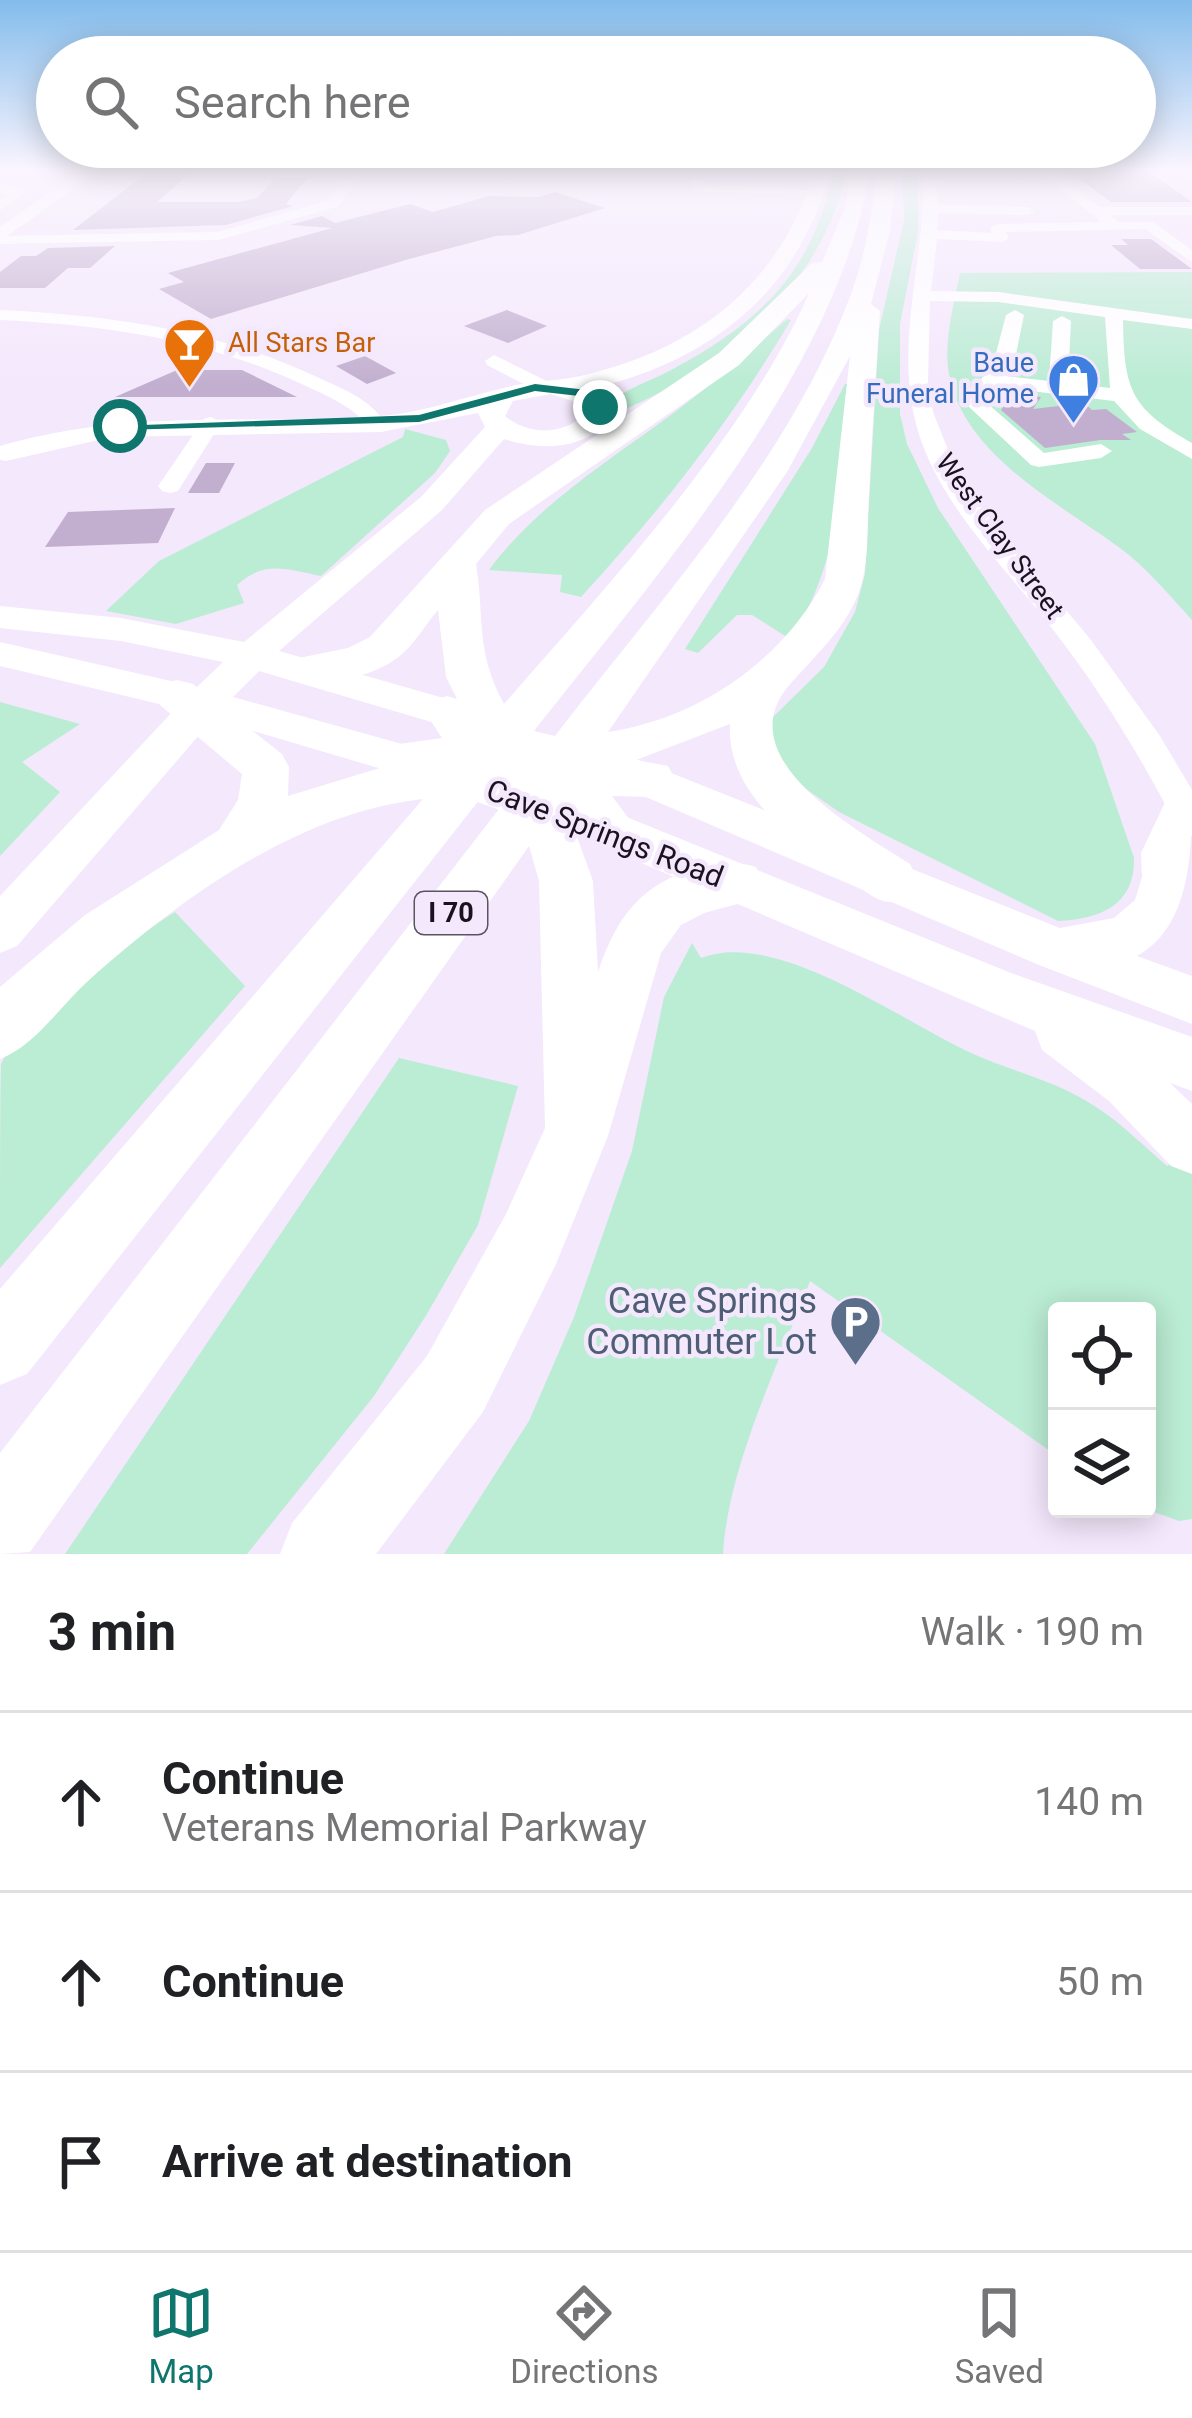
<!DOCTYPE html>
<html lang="en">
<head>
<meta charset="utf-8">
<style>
  :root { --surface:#fff; --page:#f2f2f2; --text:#202124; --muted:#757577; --line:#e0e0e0; --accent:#0f766e }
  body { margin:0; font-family:Roboto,sans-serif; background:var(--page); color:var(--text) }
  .controls { position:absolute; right:36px; bottom:36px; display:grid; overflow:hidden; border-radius:12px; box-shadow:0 6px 30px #0003 }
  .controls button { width:108px; height:108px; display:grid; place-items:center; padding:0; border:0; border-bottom:3px solid var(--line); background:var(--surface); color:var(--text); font:60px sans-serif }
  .stop { position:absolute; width:36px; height:36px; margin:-27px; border:9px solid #0f766e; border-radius:50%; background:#fff }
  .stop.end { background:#0f766e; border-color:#fff; box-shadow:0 3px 12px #0008 }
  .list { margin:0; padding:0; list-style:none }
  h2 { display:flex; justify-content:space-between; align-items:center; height:156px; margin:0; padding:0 48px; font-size:51px }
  h2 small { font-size:39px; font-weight:400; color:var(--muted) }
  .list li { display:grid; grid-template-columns:78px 1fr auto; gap:36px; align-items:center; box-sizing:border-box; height:180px; padding:0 48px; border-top:3px solid var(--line) }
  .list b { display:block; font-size:45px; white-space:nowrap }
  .list p { margin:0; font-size:39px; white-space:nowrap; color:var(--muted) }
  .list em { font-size:39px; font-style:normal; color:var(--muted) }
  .icon { flex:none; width:66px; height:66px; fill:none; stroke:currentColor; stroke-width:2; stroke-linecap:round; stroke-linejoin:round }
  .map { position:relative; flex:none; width:1192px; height:1554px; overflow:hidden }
  .search { position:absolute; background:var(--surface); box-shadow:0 6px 30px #0003; left:36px; right:36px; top:36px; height:132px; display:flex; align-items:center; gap:30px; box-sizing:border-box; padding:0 42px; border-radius:66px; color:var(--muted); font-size:45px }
  .sheet { height:696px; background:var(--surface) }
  nav { display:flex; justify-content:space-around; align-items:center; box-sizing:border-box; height:168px; border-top:3px solid var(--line); background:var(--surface); font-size:33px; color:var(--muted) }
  nav a { display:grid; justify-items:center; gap:6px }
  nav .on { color:var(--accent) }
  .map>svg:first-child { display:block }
</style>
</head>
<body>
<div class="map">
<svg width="1192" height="1554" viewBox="0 0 1192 1554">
  <rect width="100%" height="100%" fill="#f4e8fc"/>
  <g fill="#bbecd4">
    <path d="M834,168H847C824,291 709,380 596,421C613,390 642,386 671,370C762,321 814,271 834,168Z"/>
    <path d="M902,168H918V232L900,324V414L907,444L938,508L1095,744L1134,858C1135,905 1101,919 1058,921L839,812L789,777L770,742L772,718L824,667L855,612L865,574L879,330L904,220Z"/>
    <path d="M1192,272V620C1170,596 1147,568 1120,548C1059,503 964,456 949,374C943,342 954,304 960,273Z"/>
    <path d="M787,319L791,320C732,420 659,512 581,597L560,592L562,575L489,570C533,510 598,468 657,425C703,392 745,356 787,319Z"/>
    <path d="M845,384L855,385C842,470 840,568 790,639L752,615H737L698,653L685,649L812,448Z"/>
    <path d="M405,429L446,440L450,451L435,473L321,576C286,569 265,560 237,585L244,603L176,624L106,611L159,561L403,437Z"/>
    <polygon points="0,702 80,724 22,762 60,792 0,856"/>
    <path d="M175,912L245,986L0,1268C0,1234 0,1085 1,1064C19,1022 134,937 175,912Z"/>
    <path d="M692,943L701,958C776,928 903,1022 971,1053C1013,1072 1057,1081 1096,1107C1122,1124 1144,1146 1167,1166L1183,1155L1192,1170V1519L1179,1521L1146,1509L1147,1311H1057V1456L810,1281C779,1364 728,1466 723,1554H444L529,1421L574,1317L632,1151L664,997Z"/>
    <polygon points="399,1058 518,1086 478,1225 427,1314 374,1396 247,1554 65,1554"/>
  </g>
  <g fill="#c2afcf">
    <polygon points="1064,168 1144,168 1192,202 1111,202"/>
    <polygon points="152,169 195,169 157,202 239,202 257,198 275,178 307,178 286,204 293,206 226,225 73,230"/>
    <polygon points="555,192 605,208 518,235 496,236 409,259 211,319 159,289 184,282 168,273 332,228 290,225 322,216 335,223 410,204 433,212 489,196 539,197"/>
    <polygon points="1121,239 1151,239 1192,269 1140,269 1111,245 1128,245"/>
    <polygon points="115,246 90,268 68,268 45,288 0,288 0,272 21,256 36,256 48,248"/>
    <polygon points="507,310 547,326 508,343 464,326"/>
    <polygon points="365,356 396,373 367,384 336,366"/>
    <polygon points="177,370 242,370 297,397 115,397"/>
    <polygon points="1013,393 1041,397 1033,409 1084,403 1092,410 1106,409 1137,432 1122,434 1131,440 1100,440 1045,448 1001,410"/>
    <polygon points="206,463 235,463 219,493 188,493"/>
    <polygon points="175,508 158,543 45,547 68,512"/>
  </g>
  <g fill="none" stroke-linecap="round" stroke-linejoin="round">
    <g fill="#fff" fill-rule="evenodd">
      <polygon points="354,168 366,168 337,207 218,240 0,244 0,236 217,232 327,201"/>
      <polygon points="688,168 700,168 704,184 822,191 816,195 699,192 693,188"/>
      <path d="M923,168H1049L1100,207H1192V215H1110L1118,222H1153L1192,250V262L1145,229L1006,232L1009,238L1002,242L937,239L931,291L998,292L1192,319V329L1123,320C1124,389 1130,408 1192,443V459L1140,429L1114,401L997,387L988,394V404L1044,453L1101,444L1112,451L1101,458L1039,467L1031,465L968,406V392L992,368L1006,315L1015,310L1024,315L1015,359L1006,376L1049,381L1053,321L1062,316L1071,321L1068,383L1110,388L1105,317L998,302L930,301L928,381L933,412L956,470L990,519L1091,640L1160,736L1192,790V836L1180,832C1143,761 1103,694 1054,631C1003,563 930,498 913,411C897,329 927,251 923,168ZM936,173L1044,175L1101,222L997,224L990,228L992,233L937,230L938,213L1028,215L1035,211L1028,207L938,205Z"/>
      <polygon points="1181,168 1192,170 1192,179 1179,174"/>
      <polygon points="0,185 25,189 26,192 0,210 0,200 8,194 0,193"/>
      <path d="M0,310C110,315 216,330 317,377C343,389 368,398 385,422L368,426C352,406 329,397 306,386C209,340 107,325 0,320Z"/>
      <polygon points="494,355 551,383 554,387 537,391 487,365 485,361"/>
      <polygon points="211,417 221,423 178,491 170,493 162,491 158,486 204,419"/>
    </g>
    <g fill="#fff" fill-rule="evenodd">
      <polygon points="85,168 103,168 0,241 0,227"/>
      <path d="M815,168H831C801,290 710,363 589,389L603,394L612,416C585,451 543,451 504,439L442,510L279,651L496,713L502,723L496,733L482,737L259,671L233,697L402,744L629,818L1011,973L1192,1037V1091L1170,1083L1192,1104V1174L1171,1166L1109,1101L1042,1050L1035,1031L597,844L392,772L213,719L17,946L0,953V896L176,708L0,666V642L197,687L223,662L121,641L0,628V606L121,618L244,642L421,497L485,427L478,413L381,432L112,437L6,461L0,460V446C136,407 244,426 380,416C430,412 473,393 522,384C546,380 569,380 593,373C703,345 784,278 815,168ZM551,394L582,404L585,415C561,435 530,436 505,416L513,401Z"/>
      <path d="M621,753L1060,928L1114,918L1135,900L1142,877L1141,853L1169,794L1192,792C1192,848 1192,926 1137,956L1192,976V1024L1039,965L606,780L600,769L606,758Z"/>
    </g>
    <path fill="#fff" fill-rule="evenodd" d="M852,168H870C842,365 655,577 534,731L555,736C661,598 790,459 851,294C866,253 872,211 878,168H896L890,231L871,304L880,311C876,372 872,434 869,495C867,521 869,552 863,578C854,620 819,652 791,683C723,758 861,832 910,864L918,880L910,896C904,898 898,902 892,902C875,903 857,884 843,875C794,841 726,793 730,724L636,760L668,766L675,779L668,792L651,797L612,796L638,831L631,845C599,856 589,838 569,815L593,881L598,972C616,918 642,881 700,868C721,863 735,860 756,867L764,883L756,899L704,913L681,925L661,953L608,1136L556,1264L483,1412L376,1554H280L292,1523L427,1356L506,1214L545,1128L539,881L529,846L30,1552L0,1554V1453L506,800L491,785L27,1374L0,1385V1289L423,799C297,813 180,899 88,981C59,1007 36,1045 0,1059V987L85,915L219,830L238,800L242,774L161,706L155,695L161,684L177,680L193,684L282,754L289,767L288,796L383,767L378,759L385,746L442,738L425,712L431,701L447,696L457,699L446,677L438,610C426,624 415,643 401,655C376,677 320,689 289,680L283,670L289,660L348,648L370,637L485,510L719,353L812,263L822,262L844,210ZM809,293C748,434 606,587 504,704C475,650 485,620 476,564L509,524L739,365ZM850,356L825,579C784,660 698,719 608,732L787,472Z"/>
  </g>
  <linearGradient id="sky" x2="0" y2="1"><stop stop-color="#83bcec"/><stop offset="0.44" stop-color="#faf5fe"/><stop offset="1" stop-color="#faf5fe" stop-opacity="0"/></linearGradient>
  <rect width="1192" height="385" fill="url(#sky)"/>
  <polygon fill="#0f766e" points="535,384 587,390 606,407 595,410 579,396 535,391 419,422 120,430 114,426 419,415"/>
  <defs>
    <symbol id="bar-pin" viewBox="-11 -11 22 30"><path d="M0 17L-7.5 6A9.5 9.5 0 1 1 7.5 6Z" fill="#e8710a" stroke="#f4e8fc"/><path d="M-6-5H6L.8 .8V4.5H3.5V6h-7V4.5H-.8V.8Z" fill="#fff"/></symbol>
    <symbol id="shop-pin" viewBox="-11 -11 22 30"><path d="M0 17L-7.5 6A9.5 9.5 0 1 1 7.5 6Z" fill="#3f7fe0" stroke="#f4e8fc"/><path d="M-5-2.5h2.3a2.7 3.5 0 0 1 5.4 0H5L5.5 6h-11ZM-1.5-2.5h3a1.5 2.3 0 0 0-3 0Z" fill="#fff"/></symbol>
    <symbol id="parking-pin" viewBox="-11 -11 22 30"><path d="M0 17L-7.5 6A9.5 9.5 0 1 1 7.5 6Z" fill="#5c6f8a" stroke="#f4e8fc"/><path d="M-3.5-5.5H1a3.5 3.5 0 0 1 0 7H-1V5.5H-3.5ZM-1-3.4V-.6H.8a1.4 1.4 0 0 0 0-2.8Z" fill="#fff"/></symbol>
  </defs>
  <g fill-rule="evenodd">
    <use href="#bar-pin" x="160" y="314" width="59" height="81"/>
    <use href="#shop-pin" x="1044" y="350" width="59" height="81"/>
    <use href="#parking-pin" x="826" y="1292" width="59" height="81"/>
  </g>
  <g text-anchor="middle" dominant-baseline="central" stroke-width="9" stroke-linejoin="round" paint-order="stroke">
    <g font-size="27" fill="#c56008" stroke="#f4e8fc" text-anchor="start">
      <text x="228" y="343">All Stars Bar</text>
    </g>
    <g font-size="27" fill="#366cbe" stroke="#f4e8fc" text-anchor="end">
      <text x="1034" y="363">Baue<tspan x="1034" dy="31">Funeral Home</tspan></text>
    </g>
    <g font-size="27" fill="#1a131f" stroke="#f4e8fc">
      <text transform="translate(1000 536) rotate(54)">West Clay Street</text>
    </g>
    <rect fill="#f4e8fc" stroke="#5b5361" stroke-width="3" x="415" y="892" width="72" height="42" rx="9"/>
    <g font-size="27" font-weight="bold" fill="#1a131f">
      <text x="451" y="913">I 70</text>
    </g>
    <g font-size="30" fill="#1a131f" stroke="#f4e8fc">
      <text transform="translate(605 833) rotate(21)">Cave Springs Road</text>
    </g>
    <g font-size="36" fill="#4e5e75" stroke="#f4e8fc" text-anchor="end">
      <text x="817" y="1301">Cave Springs<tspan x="817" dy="41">Commuter Lot</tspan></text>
    </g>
  </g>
</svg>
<div class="controls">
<button><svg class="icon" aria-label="locate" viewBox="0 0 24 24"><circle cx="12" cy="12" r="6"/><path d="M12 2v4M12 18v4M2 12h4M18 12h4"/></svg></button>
<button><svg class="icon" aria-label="layers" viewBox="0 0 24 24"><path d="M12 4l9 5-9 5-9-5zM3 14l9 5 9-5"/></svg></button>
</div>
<div class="stop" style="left:120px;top:426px"></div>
<div class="stop end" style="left:600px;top:407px"></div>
<div class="search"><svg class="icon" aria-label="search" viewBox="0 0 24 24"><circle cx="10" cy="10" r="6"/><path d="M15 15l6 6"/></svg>Search here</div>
</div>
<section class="sheet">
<h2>3 min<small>Walk · 190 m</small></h2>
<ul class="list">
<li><svg class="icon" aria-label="ahead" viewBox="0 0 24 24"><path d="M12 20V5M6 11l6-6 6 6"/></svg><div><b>Continue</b><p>Veterans Memorial Parkway</p></div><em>140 m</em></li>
<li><svg class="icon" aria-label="ahead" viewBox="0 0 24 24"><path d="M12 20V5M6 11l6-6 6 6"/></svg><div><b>Continue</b></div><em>50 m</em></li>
<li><svg class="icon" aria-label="arrive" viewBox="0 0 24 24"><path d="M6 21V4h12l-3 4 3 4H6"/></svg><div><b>Arrive at destination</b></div></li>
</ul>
</section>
<nav>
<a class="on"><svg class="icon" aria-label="map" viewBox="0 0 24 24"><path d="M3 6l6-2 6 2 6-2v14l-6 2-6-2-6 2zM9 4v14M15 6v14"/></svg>Map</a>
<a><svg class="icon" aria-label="directions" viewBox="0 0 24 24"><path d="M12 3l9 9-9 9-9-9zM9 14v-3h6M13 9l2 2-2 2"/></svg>Directions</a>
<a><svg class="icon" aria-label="saved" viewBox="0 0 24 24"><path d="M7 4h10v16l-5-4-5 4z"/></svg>Saved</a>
</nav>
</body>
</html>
